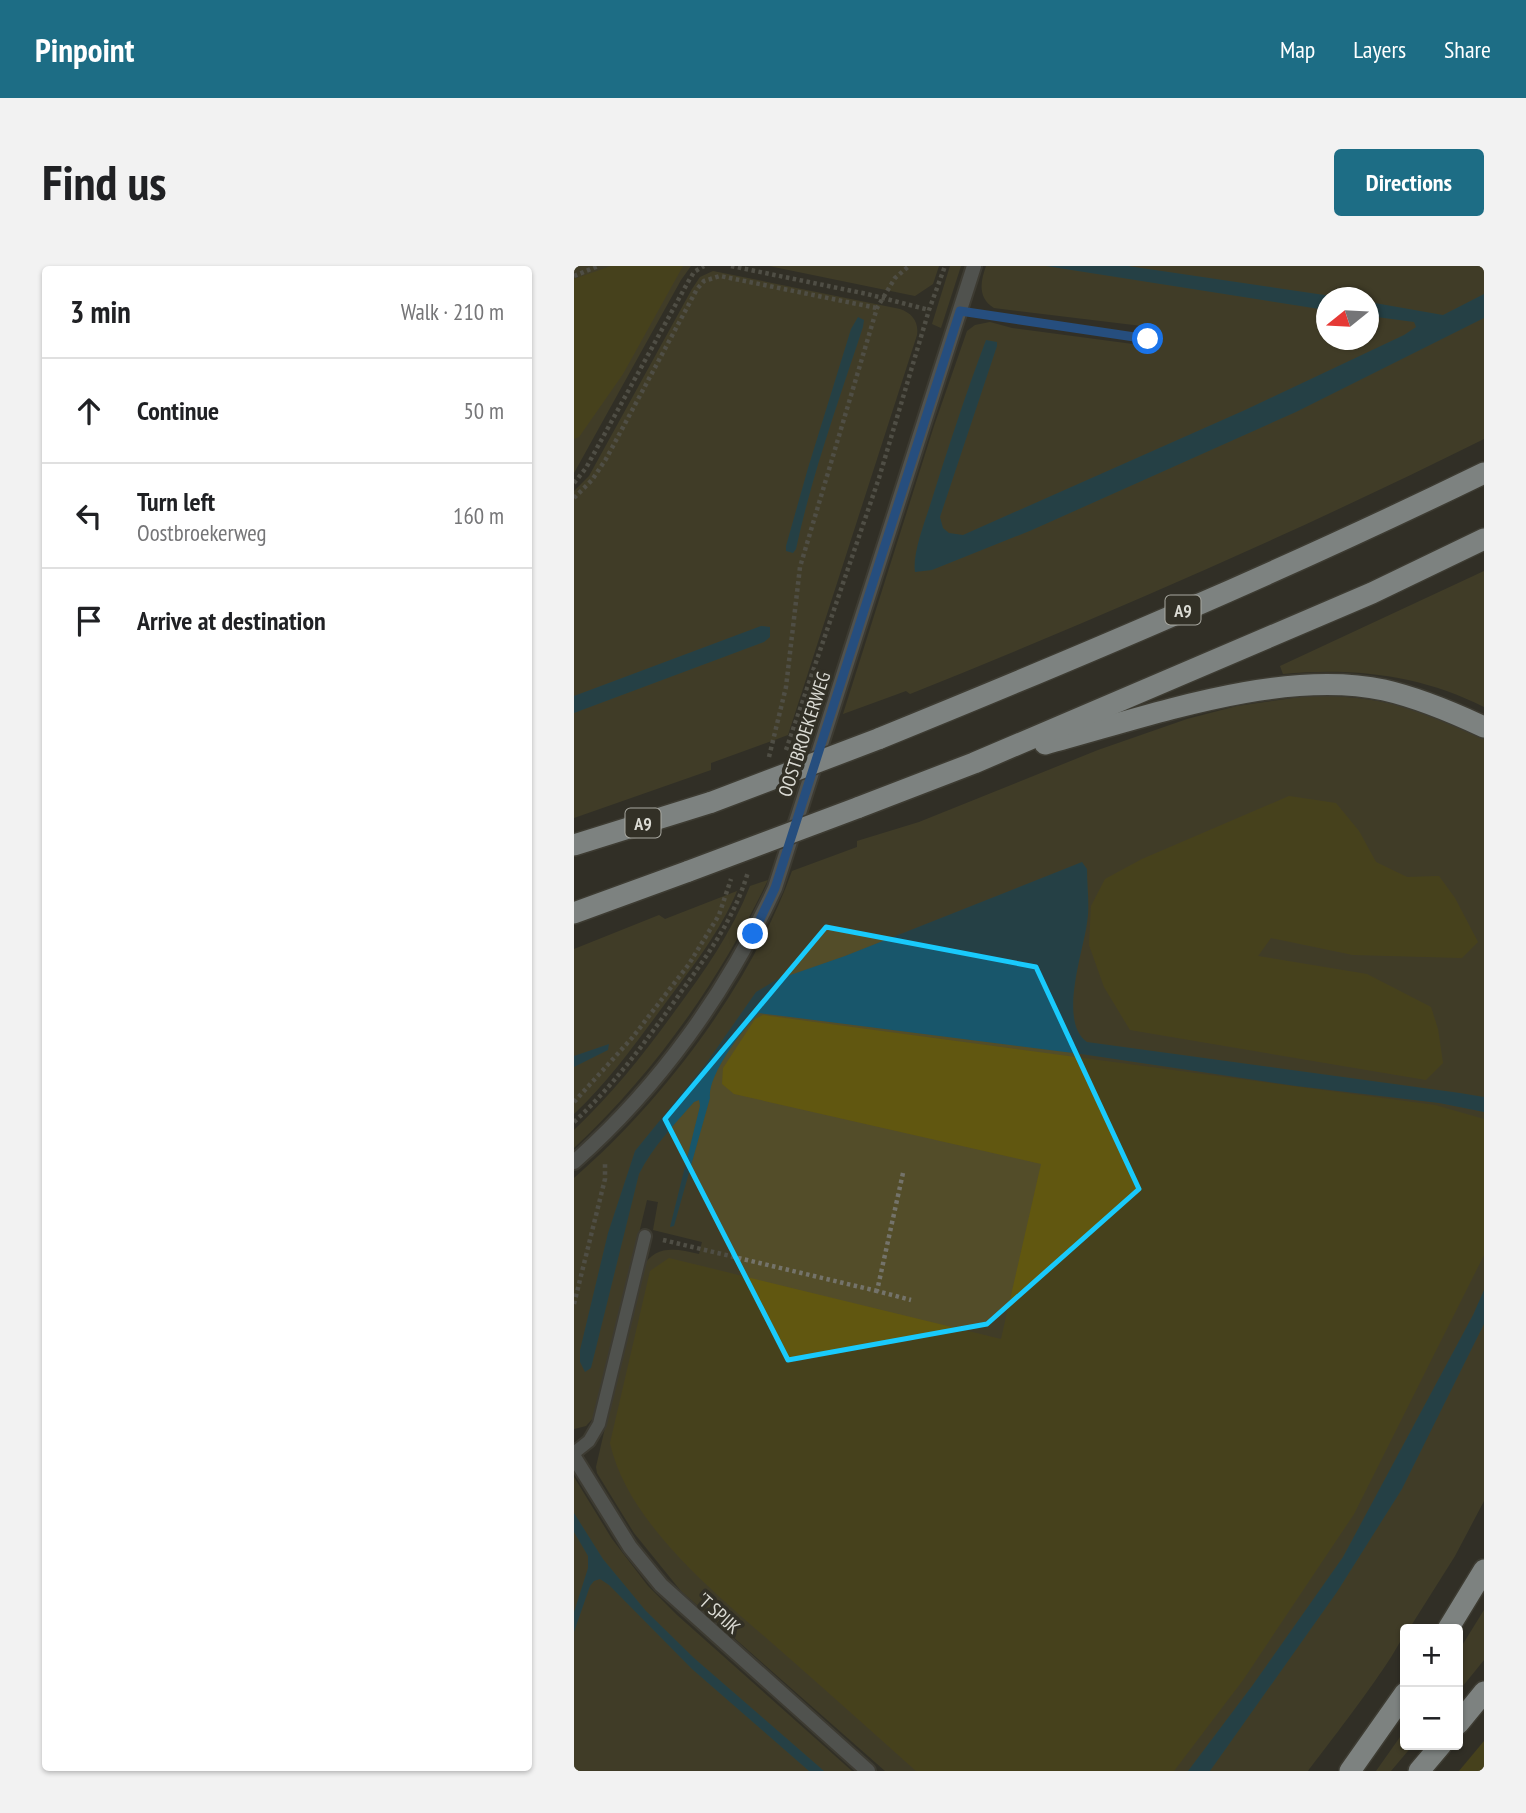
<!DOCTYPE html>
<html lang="en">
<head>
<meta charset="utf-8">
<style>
  :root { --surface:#fff; --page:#f2f2f2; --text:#202124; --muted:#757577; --line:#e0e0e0; --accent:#1d6d85 }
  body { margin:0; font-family:"PT Sans Narrow",sans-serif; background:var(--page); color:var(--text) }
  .controls { position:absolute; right:21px; bottom:21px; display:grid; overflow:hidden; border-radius:7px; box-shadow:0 2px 5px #0004 }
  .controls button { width:63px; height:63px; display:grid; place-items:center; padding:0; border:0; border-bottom:2px solid var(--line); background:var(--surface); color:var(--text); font:35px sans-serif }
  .compass { position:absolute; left:742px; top:21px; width:63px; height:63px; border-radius:50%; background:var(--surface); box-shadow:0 2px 5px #0004; rotate:252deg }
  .stop { position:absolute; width:21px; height:21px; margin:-16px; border:5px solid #1a73e8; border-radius:50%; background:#fff }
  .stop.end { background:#1a73e8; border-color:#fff; box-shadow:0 2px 7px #0008 }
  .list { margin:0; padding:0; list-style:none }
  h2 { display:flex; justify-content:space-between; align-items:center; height:91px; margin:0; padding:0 28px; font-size:30px }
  h2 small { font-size:23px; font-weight:400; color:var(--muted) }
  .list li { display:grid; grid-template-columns:46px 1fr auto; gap:21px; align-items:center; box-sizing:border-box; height:105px; padding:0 28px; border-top:2px solid var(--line) }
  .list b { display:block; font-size:26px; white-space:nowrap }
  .list p { margin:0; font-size:23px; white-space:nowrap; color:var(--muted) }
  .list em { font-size:23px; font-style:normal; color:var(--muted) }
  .icon { flex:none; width:38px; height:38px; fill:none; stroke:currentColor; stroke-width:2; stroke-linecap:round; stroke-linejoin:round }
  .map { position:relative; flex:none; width:910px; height:1505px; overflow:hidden; border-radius:7px }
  header { display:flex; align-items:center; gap:42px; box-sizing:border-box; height:98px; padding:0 35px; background:var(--accent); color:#fff }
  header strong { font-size:33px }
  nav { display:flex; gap:38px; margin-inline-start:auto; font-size:24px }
  .intro { display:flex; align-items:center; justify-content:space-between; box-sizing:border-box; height:168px; padding:0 42px }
  h1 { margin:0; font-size:49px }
  .button { padding:18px 32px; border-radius:7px; background:var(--accent); color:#fff; font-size:24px; font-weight:700 }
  main { display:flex; gap:42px; padding:0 42px }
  aside { flex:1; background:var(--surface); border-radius:7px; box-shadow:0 2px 5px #0004 }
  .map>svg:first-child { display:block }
</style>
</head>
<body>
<header>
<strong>Pinpoint</strong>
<nav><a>Map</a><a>Layers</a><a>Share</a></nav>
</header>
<div class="intro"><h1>Find us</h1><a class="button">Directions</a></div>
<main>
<aside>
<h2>3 min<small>Walk · 210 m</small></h2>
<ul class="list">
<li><svg class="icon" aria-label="ahead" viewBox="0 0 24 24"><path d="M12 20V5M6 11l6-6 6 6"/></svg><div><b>Continue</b></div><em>50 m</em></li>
<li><svg class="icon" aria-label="left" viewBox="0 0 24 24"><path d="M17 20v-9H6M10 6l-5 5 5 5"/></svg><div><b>Turn left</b><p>Oostbroekerweg</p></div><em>160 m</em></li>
<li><svg class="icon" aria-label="arrive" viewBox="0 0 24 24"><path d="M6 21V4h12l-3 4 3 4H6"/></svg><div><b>Arrive at destination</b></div></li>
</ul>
</aside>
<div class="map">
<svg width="910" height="1505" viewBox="0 0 910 1505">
  <rect width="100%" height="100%" fill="#323026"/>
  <g fill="#534d29" fill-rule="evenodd">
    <polygon points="0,0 117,0 107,14 0,207"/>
    <polygon points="195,0 365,0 359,18 341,30"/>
    <polygon points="376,0 387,0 367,62 358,58"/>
    <path d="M412,0H910V173C723,266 530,350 336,428L332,425L269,448L360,160L393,65L401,59L416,56L438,62L566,79L568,60L420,42C404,32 406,17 412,0ZM752,32H794V74H752Z"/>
    <path d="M139,5L326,43C338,47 345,56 343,69L214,469L137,497V504L0,552V225L15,210L118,23L126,11Z"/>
    <path d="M910,305V441C848,409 778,401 709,408L706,400Z"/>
    <path d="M741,429C801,431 857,442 910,472V1235L881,1290L835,1363H831C831,1380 750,1484 734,1505H311L107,1325L60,1267L23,1207L22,1201L68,1002C82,978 102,983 125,988L128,976L79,964L84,936L73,934L21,1150L12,1160L0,1163V912C90,834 178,717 218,605L283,581V575L345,556L524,484L613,453L663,440Z"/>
    <path d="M194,614C145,715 82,805 0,882V864C38,828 70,788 101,745C130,706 158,666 176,620Z"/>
    <path d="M163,625C146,666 119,700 93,735C64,774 36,814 0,848V683L85,649L91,653Z"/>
    <polygon points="0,1211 38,1273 74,1320 103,1349 278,1505 0,1505"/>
    <polygon points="910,1344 910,1394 884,1426 884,1386"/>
    <polygon points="831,1464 831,1479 839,1479 817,1505 802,1505"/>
  </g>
  <g fill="#615710">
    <polygon points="37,0 109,0 49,108 5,171 0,173 0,13"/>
    <polygon points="715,530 762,537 785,565 802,596 833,611 865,610 881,632 904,676 888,692 779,689 697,672 684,690 793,708 857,741 864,763 869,797 852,814 556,764 530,721 515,679 517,640 531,613 568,593"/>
    <path d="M189,749L861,839L910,853V989L780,1248L669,1414L600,1505H342C297,1465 252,1424 206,1384C146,1331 54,1259 36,1177L76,1005L95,992L427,1073L467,898L160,828L148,818L149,802L181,753Z"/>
    <polygon points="910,1475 910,1505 885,1505"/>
  </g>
  <g fill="#18566b">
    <polygon points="472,0 554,0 764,31 752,32 752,44"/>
    <path d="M910,28V52L722,146L458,264L358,304L341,306C338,287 352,253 358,233C375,179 392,127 412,74L423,76V80L366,251L369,262L375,267L389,269L671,144L830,69L842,61L840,56L795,50V36L869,49Z"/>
    <path d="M284,51L290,54L289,61C265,134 238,208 222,283L219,287L212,285V280L234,202L277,63Z"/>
    <polygon points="187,360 196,361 196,371 190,376 0,447 0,430"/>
    <path d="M508,596L513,603C513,621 516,640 513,657C509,687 484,756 513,776L886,827L910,831V846L865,837L722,820L507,788L185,747C169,762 133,810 136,832L100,960L96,961L126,840L125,834L120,836C100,859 79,880 65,908L17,1102L11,1106L6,1096V1084L34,967L61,885L131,799L182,726L202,714L271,690Z"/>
    <polygon points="35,778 34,784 0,801 0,790"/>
    <polygon points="910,1024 910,1058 828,1223 763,1326 636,1505 614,1505 678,1420 769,1291 899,1049"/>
    <polygon points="0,1247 29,1293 72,1345 120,1392 250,1505 235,1505 118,1403 35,1319 26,1313 20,1315 16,1320 0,1366 0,1346 14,1302 14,1290 0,1266"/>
  </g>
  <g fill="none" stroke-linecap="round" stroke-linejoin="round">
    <defs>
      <polyline id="service" points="0,1187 15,1175 25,1158 71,970"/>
      <polyline id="minor" points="0,1191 56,1281 87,1319 294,1505"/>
      <path id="tertiary" d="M0,896C85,821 153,726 201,622L400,0"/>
      <g id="motorway">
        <path d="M304,473C508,390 711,304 910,207"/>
        <path d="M471,478C573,451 706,402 810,424C845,432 878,446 910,461"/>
        <polyline points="283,542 400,497 798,327 910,273"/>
        <polyline points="0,579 138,536"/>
        <polyline points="0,647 115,605"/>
        <polyline points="874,1363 910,1304"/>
        <polyline points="884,1458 910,1426"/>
        <polyline points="776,1505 831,1427"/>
        <polyline points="845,1505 867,1479"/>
      </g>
    </defs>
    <use href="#service" stroke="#4d4b42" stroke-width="16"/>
    <use href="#minor" stroke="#4d4b42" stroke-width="18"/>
    <use href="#tertiary" stroke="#4d4b42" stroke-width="18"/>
    <use href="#motorway" stroke="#4d4b42" stroke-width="24"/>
    <g stroke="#74736a" stroke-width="4.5" stroke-dasharray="3.5 3.5" stroke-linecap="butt">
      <polyline points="157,0 293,28 355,44"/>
      <polyline points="0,10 24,0"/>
      <polyline points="405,48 574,73"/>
      <polyline points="0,217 12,202 114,16 120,6 130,0"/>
      <polyline points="0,232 18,214 32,193 123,23 130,15 146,10 303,42"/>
      <polyline points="212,484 305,212 355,44 371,0"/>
      <polyline points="195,491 212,421 226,301 303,42 321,12 335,0"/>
      <polyline points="0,836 58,772 115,698 145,649 157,613"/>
      <path d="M0,856C39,820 69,779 100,736C130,693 159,657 174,606"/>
      <polyline points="329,907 303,1025 337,1034"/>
      <polyline points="89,974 303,1025"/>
      <polyline points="0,1038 31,913 31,895"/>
    </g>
    <use href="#service" stroke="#777c7f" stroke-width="12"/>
    <use href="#minor" stroke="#777c7f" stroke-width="14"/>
    <use href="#tertiary" stroke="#777c7f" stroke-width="14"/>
    <use href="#motorway" stroke="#d9e7ed" stroke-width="21"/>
    <defs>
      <g id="motorway-bridge">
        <polyline points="138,536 304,473"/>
        <polyline points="115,605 283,542"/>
      </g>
    </defs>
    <use href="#motorway-bridge" stroke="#4d4b42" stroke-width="24" stroke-linecap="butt"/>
    <use href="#motorway-bridge" stroke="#d9e7ed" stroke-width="21"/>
  </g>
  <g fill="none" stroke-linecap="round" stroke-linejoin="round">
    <polyline stroke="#1a73e8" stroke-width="9" points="179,668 201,622 386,45 574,73"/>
  </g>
  <path d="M0 0H910V1505H0ZM252,661L462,701L565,923L413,1058L214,1094L91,853Z" fill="#323026" fill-opacity=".55" fill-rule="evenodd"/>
  <path fill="none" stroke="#19cafc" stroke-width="5" stroke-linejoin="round" d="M252,661L462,701L565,923L413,1058L214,1094L91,853Z"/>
  <g text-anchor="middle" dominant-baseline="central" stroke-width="7" stroke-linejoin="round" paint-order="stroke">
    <g fill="#323026" stroke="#a8a8a0" stroke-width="2">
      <rect x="591.5" y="329.5" width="35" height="29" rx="5"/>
      <rect x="51.5" y="542.5" width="35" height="29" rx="5"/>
    </g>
    <g font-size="18" font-weight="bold" fill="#dbdbd4">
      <text x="609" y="344">A9</text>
      <text x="69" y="557">A9</text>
    </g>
    <g font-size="19" fill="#dbdbd4" stroke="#323026">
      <text transform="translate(230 468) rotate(-72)">OOSTBROEKERWEG</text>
      <text transform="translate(145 1347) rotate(42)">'T SPIJK</text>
    </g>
  </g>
</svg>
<div class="controls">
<button>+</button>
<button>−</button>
</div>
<svg class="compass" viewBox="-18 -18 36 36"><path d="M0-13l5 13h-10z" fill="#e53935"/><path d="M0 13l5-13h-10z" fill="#757577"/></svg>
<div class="stop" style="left:574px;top:73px"></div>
<div class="stop end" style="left:179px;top:668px"></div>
</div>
</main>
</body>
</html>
